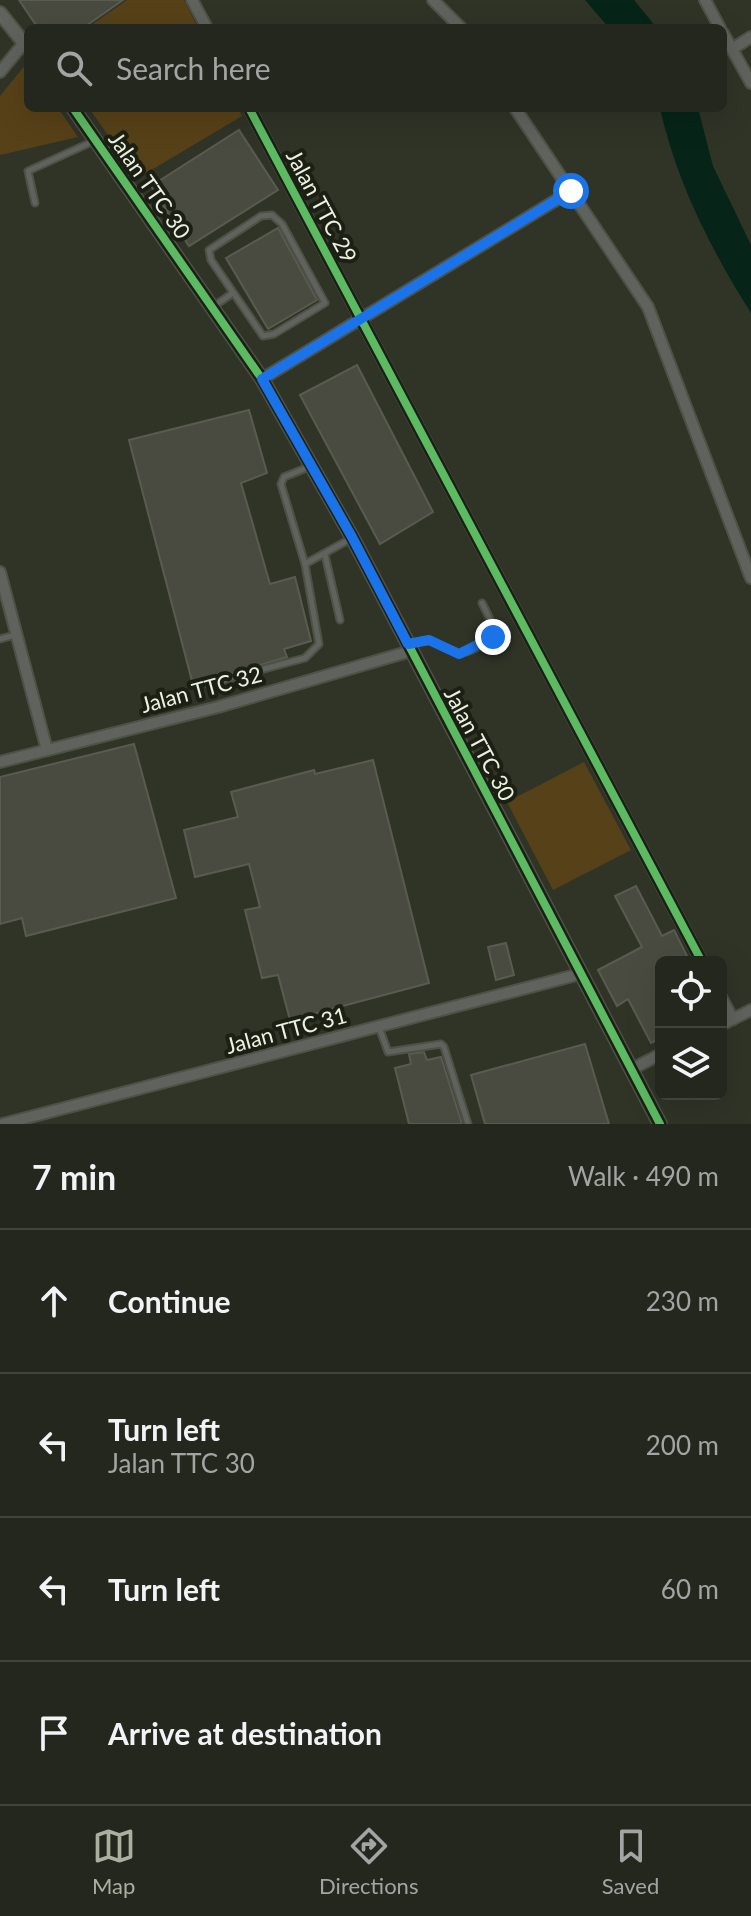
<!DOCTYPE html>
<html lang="en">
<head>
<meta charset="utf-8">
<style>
  :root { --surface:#24271d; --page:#2c2f26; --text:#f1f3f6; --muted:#a3a5a4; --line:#41443b; --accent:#aaafa1 }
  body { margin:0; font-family:Lato,sans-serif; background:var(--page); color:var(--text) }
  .controls { position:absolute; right:24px; bottom:24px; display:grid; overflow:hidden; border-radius:12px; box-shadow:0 8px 32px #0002 }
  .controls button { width:72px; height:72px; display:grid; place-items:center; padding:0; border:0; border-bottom:2px solid var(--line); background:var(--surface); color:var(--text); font:40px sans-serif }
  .stop { position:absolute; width:24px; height:24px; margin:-18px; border:6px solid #1a73e8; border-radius:50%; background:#fff }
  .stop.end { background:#1a73e8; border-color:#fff; box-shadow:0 2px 8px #0008 }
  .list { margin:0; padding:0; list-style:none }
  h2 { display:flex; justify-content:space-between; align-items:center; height:104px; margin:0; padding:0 32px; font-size:34px }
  h2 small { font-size:26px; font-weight:400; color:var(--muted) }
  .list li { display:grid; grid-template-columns:52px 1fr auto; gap:24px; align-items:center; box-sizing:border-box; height:144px; padding:0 32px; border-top:2px solid var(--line) }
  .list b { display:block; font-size:30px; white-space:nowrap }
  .list p { margin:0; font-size:26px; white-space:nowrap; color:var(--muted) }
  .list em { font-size:26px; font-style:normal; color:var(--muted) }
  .icon { flex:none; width:44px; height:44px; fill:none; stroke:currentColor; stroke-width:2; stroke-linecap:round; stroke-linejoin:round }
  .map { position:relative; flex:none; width:751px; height:1124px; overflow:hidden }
  .search { position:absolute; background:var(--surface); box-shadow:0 8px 32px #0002; left:24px; right:24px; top:24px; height:88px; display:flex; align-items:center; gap:20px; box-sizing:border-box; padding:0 28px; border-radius:12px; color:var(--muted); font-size:30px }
  .sheet { height:680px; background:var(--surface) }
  nav { display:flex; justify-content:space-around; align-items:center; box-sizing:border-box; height:112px; border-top:2px solid var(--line); background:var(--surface); font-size:22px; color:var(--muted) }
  nav a { display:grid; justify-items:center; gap:4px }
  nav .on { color:var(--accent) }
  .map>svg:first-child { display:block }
</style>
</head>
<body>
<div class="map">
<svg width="751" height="1124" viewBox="0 0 751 1124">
  <rect width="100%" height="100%" fill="#303427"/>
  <g fill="#574118">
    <polygon points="127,0 184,0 198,28 87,28"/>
    <polygon points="27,63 28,108 58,108 78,137 0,155 0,96"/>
    <polygon points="89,108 238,108 242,116 138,178"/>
    <polygon points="584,762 631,850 553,890 507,802"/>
  </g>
  <g fill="#062518">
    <polygon points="585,0 634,0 657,28 609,28"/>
    <path d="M660,108H698L713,166L751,245V313C711,250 676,181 660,108Z"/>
  </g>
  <g fill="#4a4b40" stroke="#5a5b50" stroke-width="2">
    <polygon points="19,0 123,0 83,28 38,28"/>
    <polygon points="239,130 278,190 189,246 151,186"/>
    <polygon points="278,228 317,300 268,329 226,258"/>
    <polygon points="357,365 433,512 380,544 300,395"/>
    <polygon points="249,410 267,473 241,483 270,584 295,577 311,641 284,649 287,657 193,685 129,440"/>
    <polygon points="134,744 176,898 26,936 22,918 0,924 0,777"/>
    <polygon points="373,760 429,983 290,1020 278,975 262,978 245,910 260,907 249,864 195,877 184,830 238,817 231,792 314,770 315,774"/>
    <polygon points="636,886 662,936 674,930 690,962 661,962 661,1038 651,1043 628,999 617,1006 598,970 642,947 615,896"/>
    <polygon points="506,943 514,975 496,980 488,947"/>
    <polygon points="585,1044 609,1124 485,1124 471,1075"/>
    <polygon points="424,1052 427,1060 441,1057 462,1124 409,1124 395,1068 411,1064 409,1054"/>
  </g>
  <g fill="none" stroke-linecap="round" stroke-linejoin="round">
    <defs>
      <g id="service">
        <polyline points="35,203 28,171 96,140"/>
        <polygon points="272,215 282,224 325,303 274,334 263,336 211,260 209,250 261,216"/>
        <polyline points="214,306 233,293"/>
        <polyline points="311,466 284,477 281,484 305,564 352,538"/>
        <polyline points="325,555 340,620"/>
        <polyline points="0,639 15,635"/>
        <path d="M409,644L429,640L459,654C472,651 491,643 495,629L482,603"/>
        <polyline points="208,684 305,658 319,644 305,564"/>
        <polyline points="379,1027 388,1052 441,1044 444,1047 468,1124"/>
      </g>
      <g id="minor">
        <polyline points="192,0 207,28"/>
        <polyline points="433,0 461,28"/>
        <polyline points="705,0 720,28"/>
        <polyline points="723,33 751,83"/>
        <polyline points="732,49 751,37"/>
        <polyline points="0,72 24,43"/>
        <polyline points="249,108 702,962"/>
        <polyline points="515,108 648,307 751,578"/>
        <polyline points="262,379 571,191"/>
        <polyline points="0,572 47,750"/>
        <polyline points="0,762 218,707 411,651"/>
        <polyline points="721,997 733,1019"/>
        <polyline points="721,1025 751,1010"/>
        <polyline points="632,1069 661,1054"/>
        <polyline points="3,1124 580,974"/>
      </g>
      <g id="tertiary">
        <polyline points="0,13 28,48"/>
        <polyline points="73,108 262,379 352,537 660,1124"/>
      </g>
    </defs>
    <use href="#service" stroke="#4d5146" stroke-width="9"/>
    <use href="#minor" stroke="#4d5146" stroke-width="14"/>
    <use href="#tertiary" stroke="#4d5146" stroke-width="16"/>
    <use href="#service" stroke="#60635d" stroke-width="5"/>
    <use href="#minor" stroke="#60635d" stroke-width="10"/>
    <use href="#tertiary" stroke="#60635d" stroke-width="12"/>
    <defs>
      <g id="cycleway">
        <polyline points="73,108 262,379 352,537 660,1124"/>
        <polyline points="249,108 702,962"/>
      </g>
    </defs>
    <use href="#cycleway" stroke="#1c2014" stroke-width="13"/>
    <use href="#cycleway" stroke="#5cba63" stroke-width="8"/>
  </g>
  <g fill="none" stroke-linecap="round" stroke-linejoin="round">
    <polyline stroke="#1a73e8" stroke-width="10" points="493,637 459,654 429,640 408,644 352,537 262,379 571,191"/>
  </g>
  <g text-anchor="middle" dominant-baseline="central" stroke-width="8" stroke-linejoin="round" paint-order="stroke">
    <g font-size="22" fill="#ecf1e2" stroke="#1c2014">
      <text transform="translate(150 185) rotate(55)">Jalan TTC 30</text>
      <text transform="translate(322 206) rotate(62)">Jalan TTC 29</text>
      <text transform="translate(201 689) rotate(-15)">Jalan TTC 32</text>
      <text transform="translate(480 744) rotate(62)">Jalan TTC 30</text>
      <text transform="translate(286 1030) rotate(-15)">Jalan TTC 31</text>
    </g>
  </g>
</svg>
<div class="controls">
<button><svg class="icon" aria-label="locate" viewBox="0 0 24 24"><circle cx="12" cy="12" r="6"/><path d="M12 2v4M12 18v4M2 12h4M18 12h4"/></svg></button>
<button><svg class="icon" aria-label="layers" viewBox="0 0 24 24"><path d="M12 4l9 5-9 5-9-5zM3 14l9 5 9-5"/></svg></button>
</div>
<div class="stop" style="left:571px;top:191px"></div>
<div class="stop end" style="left:493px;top:637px"></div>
<div class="search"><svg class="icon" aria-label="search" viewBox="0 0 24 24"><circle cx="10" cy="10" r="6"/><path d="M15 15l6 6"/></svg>Search here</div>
</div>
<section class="sheet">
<h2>7 min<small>Walk · 490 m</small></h2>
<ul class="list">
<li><svg class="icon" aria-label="ahead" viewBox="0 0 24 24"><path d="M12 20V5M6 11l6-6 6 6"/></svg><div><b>Continue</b></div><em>230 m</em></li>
<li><svg class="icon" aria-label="left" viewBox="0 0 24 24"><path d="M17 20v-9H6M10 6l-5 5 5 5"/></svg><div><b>Turn left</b><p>Jalan TTC 30</p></div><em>200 m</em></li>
<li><svg class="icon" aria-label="left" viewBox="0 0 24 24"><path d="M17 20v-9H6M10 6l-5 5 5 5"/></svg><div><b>Turn left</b></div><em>60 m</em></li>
<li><svg class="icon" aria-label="arrive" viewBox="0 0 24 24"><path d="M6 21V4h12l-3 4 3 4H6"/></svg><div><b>Arrive at destination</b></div></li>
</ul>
</section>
<nav>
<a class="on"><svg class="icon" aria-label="map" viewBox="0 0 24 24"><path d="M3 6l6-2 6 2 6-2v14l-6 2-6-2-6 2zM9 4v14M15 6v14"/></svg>Map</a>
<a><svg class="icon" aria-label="directions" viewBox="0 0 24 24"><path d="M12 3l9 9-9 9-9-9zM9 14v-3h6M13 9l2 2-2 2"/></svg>Directions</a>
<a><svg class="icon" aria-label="saved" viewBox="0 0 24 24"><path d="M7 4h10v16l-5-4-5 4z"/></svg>Saved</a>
</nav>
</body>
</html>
